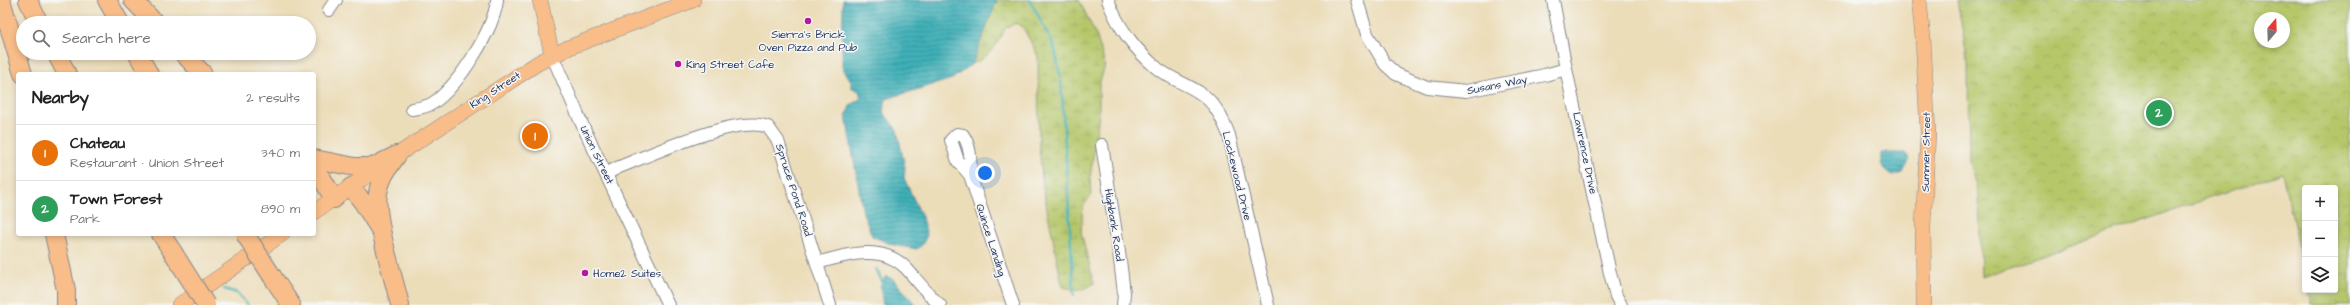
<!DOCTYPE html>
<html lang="en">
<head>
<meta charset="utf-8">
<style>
  :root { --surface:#fff; --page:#f6f6f6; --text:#222; --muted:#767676; --line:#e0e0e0; --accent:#b5179e }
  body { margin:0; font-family:"Architects Daughter",sans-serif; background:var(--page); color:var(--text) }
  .controls { position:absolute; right:12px; bottom:12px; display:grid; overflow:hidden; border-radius:4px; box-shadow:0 2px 6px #0003 }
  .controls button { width:36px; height:36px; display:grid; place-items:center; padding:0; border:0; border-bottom:1px solid var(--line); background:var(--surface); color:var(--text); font:20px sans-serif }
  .compass { position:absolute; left:2254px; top:12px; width:36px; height:36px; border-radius:50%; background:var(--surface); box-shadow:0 2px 6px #0003; rotate:19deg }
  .you { position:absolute; left:985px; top:173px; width:14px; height:14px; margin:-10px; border:3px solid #fff; border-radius:50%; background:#1a73e8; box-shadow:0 0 0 6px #1a73e833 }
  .badge { display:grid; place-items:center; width:26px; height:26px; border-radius:50%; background:var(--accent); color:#fff; font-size:13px; font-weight:700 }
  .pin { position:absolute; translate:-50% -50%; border:2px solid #fff; box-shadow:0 1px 4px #0006 }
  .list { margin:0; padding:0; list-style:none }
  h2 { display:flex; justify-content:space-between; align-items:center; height:52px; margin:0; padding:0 16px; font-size:17px }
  h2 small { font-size:13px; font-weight:400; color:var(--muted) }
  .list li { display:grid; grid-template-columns:26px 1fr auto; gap:12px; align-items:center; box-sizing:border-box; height:56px; padding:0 16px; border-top:1px solid var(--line) }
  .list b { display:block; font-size:15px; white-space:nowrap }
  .list p { margin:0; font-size:13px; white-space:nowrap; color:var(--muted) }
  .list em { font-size:13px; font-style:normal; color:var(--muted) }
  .icon { flex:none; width:22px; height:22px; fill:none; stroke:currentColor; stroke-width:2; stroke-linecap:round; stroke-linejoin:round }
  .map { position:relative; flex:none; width:2350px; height:305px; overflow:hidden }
  .search { position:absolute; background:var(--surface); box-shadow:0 2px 6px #0003; left:16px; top:16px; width:300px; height:44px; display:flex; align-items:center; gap:10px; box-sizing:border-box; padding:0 14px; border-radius:22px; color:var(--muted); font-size:15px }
  .panel { position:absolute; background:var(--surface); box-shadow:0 2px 6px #0003; left:16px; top:72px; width:300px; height:164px; border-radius:4px }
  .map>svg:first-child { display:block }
</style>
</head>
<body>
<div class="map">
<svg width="2350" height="305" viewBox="0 0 2350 305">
  <defs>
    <pattern id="wetland-marsh" width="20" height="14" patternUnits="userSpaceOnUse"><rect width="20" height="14" fill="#b6c76b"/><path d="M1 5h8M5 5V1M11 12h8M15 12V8" fill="none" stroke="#9cab5f"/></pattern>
    <pattern id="park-crowns" width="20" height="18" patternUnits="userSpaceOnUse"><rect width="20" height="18" fill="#b6c76b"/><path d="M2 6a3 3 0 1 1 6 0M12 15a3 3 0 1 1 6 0" fill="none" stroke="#9cab5f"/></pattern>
    <pattern id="water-rules" width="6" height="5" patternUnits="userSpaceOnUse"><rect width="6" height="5" fill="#3fb0b8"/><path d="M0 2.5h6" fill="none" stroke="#349099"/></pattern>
  </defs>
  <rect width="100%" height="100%" fill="#f6f6f2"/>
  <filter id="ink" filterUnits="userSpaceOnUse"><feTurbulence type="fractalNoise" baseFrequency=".025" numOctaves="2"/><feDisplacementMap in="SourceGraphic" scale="8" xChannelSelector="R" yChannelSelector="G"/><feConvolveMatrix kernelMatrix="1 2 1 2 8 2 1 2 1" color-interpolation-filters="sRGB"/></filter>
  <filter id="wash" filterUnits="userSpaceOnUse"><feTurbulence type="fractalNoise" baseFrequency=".012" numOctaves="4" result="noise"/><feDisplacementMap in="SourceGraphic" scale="16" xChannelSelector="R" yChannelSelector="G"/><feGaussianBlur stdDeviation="0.9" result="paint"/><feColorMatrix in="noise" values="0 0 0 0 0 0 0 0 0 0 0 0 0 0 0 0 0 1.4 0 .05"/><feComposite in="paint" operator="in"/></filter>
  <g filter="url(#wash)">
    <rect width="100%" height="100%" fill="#ecddb9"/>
    <path fill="url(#wetland-marsh)" stroke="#687b64" d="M997,0H1079L1097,37L1105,65L1099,85V114L1090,178L1091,195L1083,207L1081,232L1094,283C1084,292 1075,290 1063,287L1060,275L1043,188L1039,146L1038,56L1023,27L1017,23L1006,27C997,43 991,57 972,64Z"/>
    <path fill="url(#park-crowns)" stroke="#687b64" fill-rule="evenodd" d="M1957,0H2350V305H2312L2309,290H2335V188H2305V273L2282,173L1981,277L1979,195L1969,163L1968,63ZM2260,18H2284V42H2260Z"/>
    <g fill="url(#water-rules)" stroke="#2d708b">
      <polygon points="843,0 997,0 972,64 952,79 886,99 883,112 897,130 905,167 904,178 922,217 927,235 922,245 917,249 893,245 872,236 863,213 846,116 850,106 861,98 859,91 851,87 851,81 842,67"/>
      <path d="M1881,153H1905L1910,159L1902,173L1892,176C1882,170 1880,164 1881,153Z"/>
      <polygon points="886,276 894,280 916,305 883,305 880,287"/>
    </g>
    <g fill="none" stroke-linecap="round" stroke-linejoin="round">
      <g stroke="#3fb0b8" stroke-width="2.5">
        <polyline points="1030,0 1054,46 1061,79 1074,295"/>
        <polyline points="876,269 884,285"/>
        <polyline points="224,289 237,293 248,305"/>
      </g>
    </g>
  </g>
  <g filter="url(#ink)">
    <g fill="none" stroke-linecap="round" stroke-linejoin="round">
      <defs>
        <g id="minor">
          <path d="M1108,0C1117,26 1136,51 1158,69C1171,79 1187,84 1200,93C1215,102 1223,120 1229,135L1268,305"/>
          <polyline points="1357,0 1367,34 1385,64 1396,74 1427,87 1466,91 1545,75 1566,69"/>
          <polyline points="1553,0 1566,69 1610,273 1616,296 1621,305"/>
          <polyline points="329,10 336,0"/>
          <polyline points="552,55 581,122 668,305"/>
          <path d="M412,109C420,108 427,107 433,103C458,86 494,30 497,0"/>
          <polyline points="1102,145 1119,252 1124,293 1123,305"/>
          <path d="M606,174L617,168C650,155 738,114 768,127L778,141L830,305"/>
          <path d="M970,175L958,161L951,140L957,134L963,135C971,147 971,161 970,175L1013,305"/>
          <path d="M817,263C846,255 881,243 906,268C917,280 927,294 940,305"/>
        </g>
        <g id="major">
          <polyline points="540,0 552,55"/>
          <polyline points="1919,0 1923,38 1928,133 1923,226 1924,305"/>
          <polyline points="314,212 397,155 538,63 570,47 693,0"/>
          <polyline points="179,305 282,234"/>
        </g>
        <g id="highway">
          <polyline points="1,0 23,74"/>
          <polyline points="28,0 39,23"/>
          <polyline points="107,0 120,23"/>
          <polyline points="133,0 155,23"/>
          <polyline points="56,53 67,74"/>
          <polyline points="137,53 149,74"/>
          <polyline points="183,53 203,74"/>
          <path d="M397,155C389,167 380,178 378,193C374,217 394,279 400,305"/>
          <polyline points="314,159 355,167 373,167 397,155"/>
          <polyline points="314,170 323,180 334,199"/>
          <polyline points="351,187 362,201 379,228"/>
          <polyline points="54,234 66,290 66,305"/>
          <polyline points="161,234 174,254"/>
          <polyline points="272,276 291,305"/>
        </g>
      </defs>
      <use href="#minor" stroke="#84868c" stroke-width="14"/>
      <use href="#major" stroke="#84868c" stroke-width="16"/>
      <use href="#highway" stroke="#84868c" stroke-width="20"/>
      <use href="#minor" stroke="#fff" stroke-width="12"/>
      <use href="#major" stroke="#f8bd89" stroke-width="15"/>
      <use href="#highway" stroke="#f8bd89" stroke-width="18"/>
      <defs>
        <g id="highway-bridge">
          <polyline points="245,234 272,276"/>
          <polyline points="174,254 206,305"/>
        </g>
      </defs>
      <use href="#highway-bridge" stroke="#84868c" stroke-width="20" stroke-linecap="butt"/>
      <use href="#highway-bridge" stroke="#f8bd89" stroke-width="18"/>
    </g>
  </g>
  <g fill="#b5179e" stroke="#f6f6f2" stroke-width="1.5">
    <circle cx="808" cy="21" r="4"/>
    <circle cx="678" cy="64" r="4"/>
    <circle cx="585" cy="273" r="4"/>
  </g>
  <g text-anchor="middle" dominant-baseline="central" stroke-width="3" stroke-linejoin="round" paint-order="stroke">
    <g font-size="11" fill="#1b2f5e" stroke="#f6f6f2" text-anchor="start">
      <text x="808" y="34" text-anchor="middle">Sierra's Brick<tspan x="808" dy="13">Oven Pizza and Pub</tspan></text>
      <text x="686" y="64">King Street Cafe</text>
      <text x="593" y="273">Home2 Suites</text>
    </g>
    <g font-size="11" fill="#1b2f5e" stroke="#f6f6f2">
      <text transform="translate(1497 85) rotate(-11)">Susans Way</text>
      <text transform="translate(495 90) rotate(-33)">King Street</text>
      <text transform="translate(1926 152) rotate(-89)">Summer Street</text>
      <text transform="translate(1585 153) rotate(78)">Lawrence Drive</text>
      <text transform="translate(597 155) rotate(64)">Union Street</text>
      <text transform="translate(1237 176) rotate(76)">Lockewood Drive</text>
      <text transform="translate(794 190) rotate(72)">Spruce Pond Road</text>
      <text transform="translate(1114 225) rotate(81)">Highbank Road</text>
      <text transform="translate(991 240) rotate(72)">Quince Landing</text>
    </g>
  </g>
</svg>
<div class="controls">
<button>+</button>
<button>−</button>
<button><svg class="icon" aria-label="layers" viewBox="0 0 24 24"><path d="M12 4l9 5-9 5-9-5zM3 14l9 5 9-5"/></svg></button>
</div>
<svg class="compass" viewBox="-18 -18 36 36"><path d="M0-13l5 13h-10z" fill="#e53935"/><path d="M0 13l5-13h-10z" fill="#767676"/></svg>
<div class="you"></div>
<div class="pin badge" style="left:535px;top:136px;background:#e8710a">1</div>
<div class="pin badge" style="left:2159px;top:113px;background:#2e9e5b">2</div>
<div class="search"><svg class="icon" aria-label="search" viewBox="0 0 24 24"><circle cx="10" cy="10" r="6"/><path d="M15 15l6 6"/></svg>Search here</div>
<section class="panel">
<h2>Nearby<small>2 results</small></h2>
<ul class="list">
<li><span class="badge" style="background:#e8710a">1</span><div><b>Chateau</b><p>Restaurant · Union Street</p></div><em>340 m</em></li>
<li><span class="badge" style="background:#2e9e5b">2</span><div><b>Town Forest</b><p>Park</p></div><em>890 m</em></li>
</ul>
</section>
</div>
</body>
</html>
